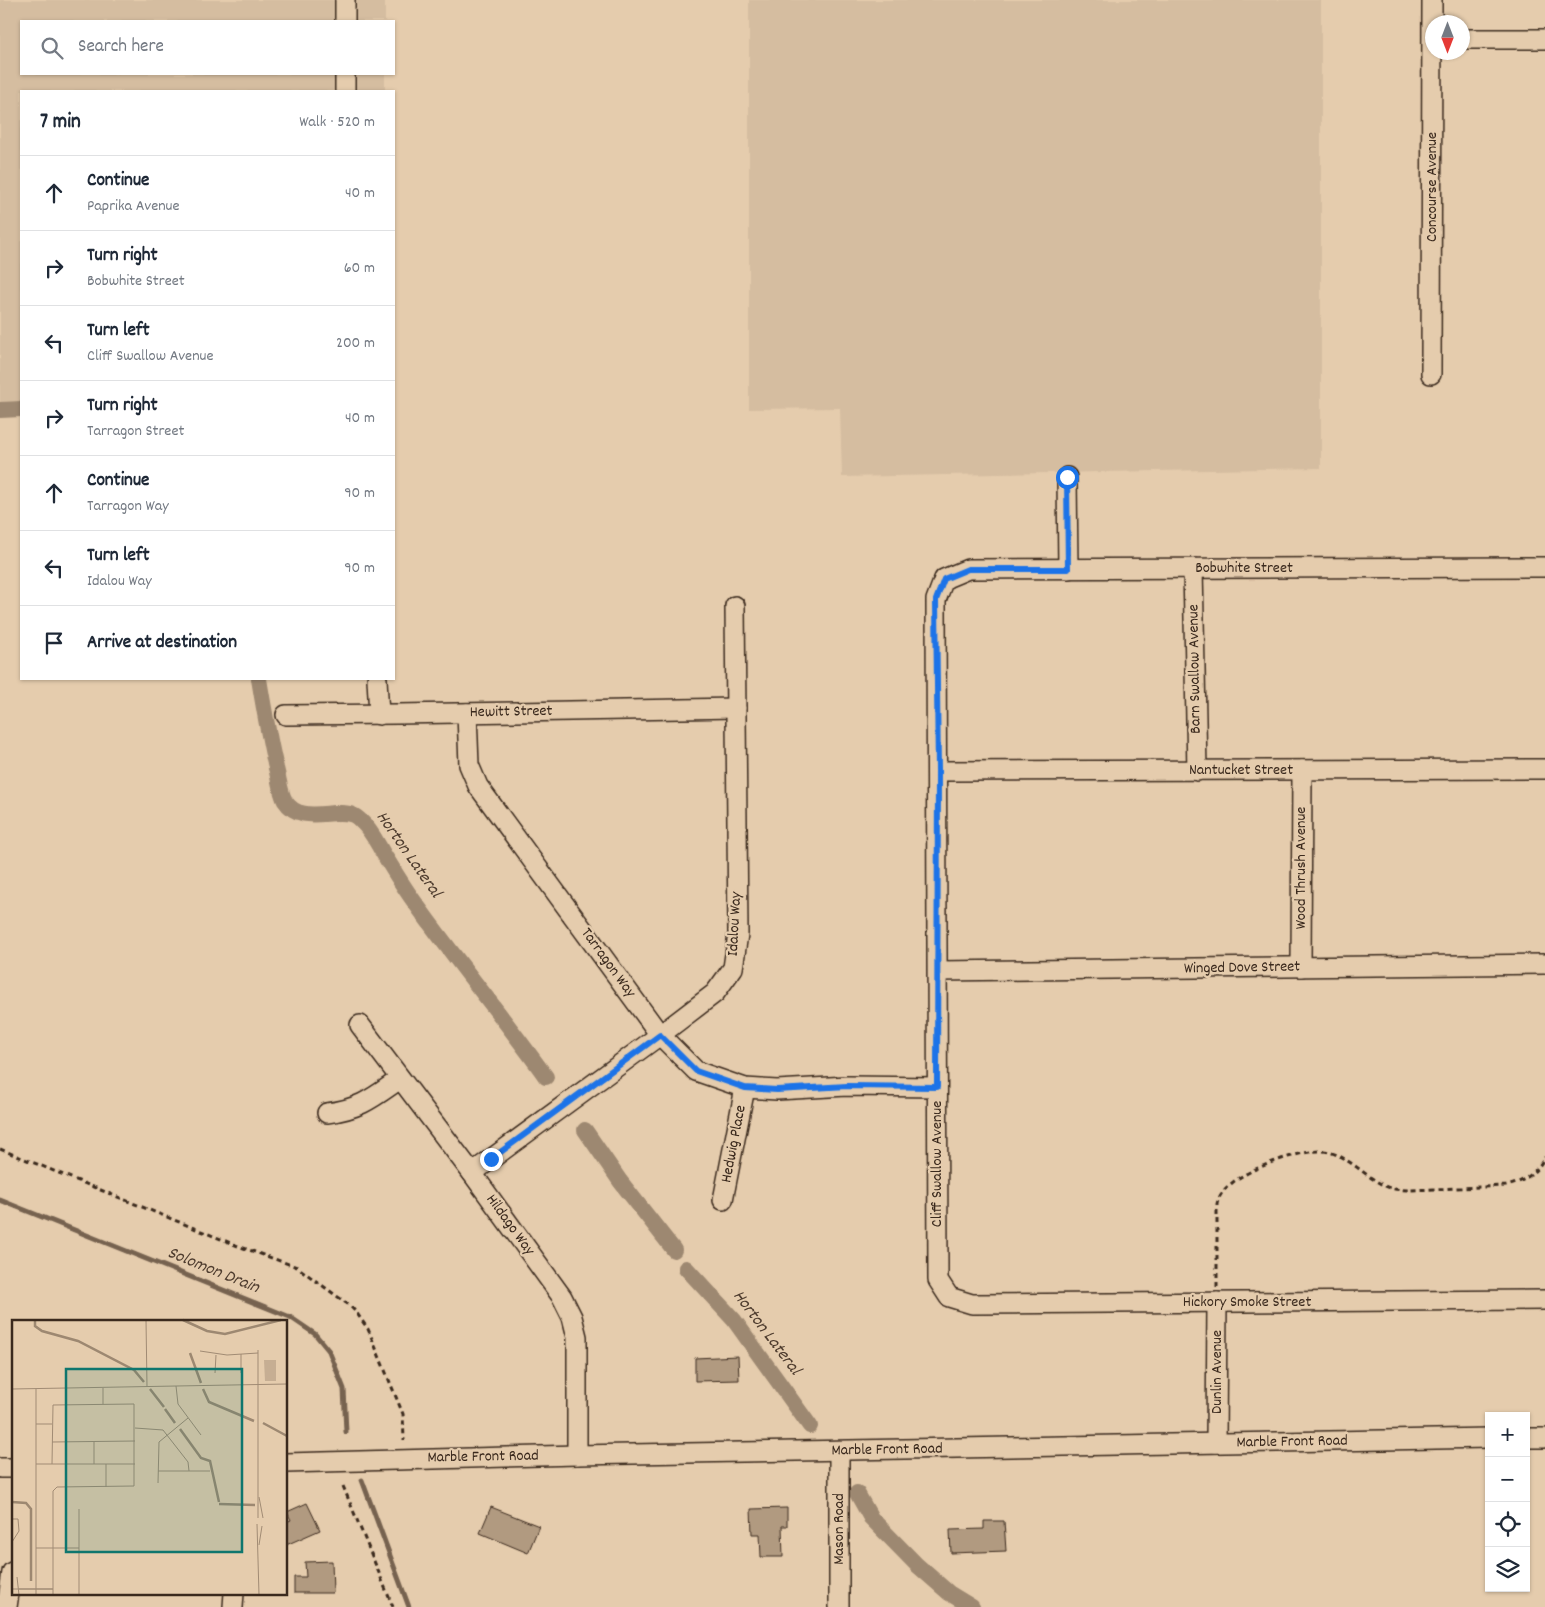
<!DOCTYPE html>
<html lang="en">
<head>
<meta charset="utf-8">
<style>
  :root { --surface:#fff; --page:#f2f2f3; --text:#1f2937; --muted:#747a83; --line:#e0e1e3 }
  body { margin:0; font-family:Dekko,sans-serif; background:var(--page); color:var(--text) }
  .controls { position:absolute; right:15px; bottom:15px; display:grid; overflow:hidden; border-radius:0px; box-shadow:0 1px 4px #0004 }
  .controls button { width:45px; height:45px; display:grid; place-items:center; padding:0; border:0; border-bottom:1px solid var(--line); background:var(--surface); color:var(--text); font:25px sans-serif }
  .compass { position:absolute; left:1425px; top:15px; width:45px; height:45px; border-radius:50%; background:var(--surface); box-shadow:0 1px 4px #0004; rotate:180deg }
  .stop { position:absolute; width:15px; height:15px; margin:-11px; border:4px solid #1a73e8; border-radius:50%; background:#fff }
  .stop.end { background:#1a73e8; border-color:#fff; box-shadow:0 1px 5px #0008 }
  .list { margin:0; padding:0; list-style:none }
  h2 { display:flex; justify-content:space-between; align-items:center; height:65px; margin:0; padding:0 20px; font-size:21px }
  h2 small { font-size:16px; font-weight:400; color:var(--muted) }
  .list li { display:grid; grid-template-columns:32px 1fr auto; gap:15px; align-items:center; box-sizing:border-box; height:75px; padding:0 20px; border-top:1px solid var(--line) }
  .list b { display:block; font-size:19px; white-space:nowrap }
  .list p { margin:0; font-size:16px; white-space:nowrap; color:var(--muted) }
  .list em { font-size:16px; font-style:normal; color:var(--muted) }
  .icon { flex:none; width:28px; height:28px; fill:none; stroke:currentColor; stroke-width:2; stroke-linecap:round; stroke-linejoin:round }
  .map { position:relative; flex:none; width:1545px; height:1607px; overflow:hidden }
  .search { position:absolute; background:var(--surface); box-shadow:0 1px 4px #0004; left:20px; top:20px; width:375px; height:55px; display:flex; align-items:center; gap:12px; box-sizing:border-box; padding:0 18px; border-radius:0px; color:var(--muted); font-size:19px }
  .panel { position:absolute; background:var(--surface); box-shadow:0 1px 4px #0004; left:20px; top:90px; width:375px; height:590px; border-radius:0px }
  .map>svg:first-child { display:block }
</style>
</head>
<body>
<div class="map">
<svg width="1545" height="1607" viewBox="0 0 1545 1607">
  <rect width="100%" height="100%" fill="#e5ccad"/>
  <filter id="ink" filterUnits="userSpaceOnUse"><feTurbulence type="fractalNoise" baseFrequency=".02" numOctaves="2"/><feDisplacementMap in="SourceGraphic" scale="10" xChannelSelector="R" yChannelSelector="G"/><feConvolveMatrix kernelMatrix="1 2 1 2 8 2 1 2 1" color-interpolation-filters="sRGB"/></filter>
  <g filter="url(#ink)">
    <g fill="#d5bda0">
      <polygon points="0,0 385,0 385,21 21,21 21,74 385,74 385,91 21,91 21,401 0,402"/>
      <polygon points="749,0 1321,0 1321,468 842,477 840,408 749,409"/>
    </g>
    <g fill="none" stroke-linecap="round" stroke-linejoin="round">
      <g stroke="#766250" stroke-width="5">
        <polyline points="0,1200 290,1317 315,1334 329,1351 344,1389 346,1432"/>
        <polyline points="362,1480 409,1607"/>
      </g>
      <g stroke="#9d8871" stroke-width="16">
        <polyline points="0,410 21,409"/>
        <path d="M259,679C264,709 269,739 276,768C279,779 280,792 285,801C301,826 334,807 353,815C356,816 360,820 362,822C371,830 377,843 383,853C394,871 404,888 416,904C458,963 504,1018 546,1077"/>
        <polyline points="585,1130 620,1181 674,1250"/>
        <polyline points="686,1268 734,1320 810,1426"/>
        <polyline points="857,1493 871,1518 917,1565 949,1593 972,1607"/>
      </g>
    </g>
    <g fill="#b19a80" stroke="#3b2a1e">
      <polygon points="738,1356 739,1380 695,1381 695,1358"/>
      <polygon points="307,1503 320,1530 286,1545 286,1522 291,1520 287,1512"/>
      <polygon points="491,1507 539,1526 528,1553 480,1533"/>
      <polygon points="787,1508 787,1526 782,1526 783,1557 761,1557 760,1534 752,1534 751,1509"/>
      <polygon points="984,1521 1004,1521 1006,1551 951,1553 950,1530 984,1529"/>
      <polygon points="332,1561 333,1593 294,1593 294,1577 306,1577 305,1562"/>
    </g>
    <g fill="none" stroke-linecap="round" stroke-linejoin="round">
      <defs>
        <g id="minor">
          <polyline points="345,0 345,21"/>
          <polyline points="1462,39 1545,39"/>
          <polyline points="345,74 345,91"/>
          <polyline points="1431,374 1432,0"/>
          <polyline points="1067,477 1068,569"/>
          <path d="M1545,567L968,569L944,579L936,600C938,827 936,1053 938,1280L949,1297L972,1304L1545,1300"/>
          <polyline points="1193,568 1197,771"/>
          <polyline points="377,679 379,715"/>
          <polyline points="467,713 469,765 478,786 660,1035 696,1071 745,1088 777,1090 847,1086 937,1087"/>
          <polyline points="286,715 398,714 736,708"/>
          <polyline points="938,771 1545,769"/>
          <polyline points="1301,967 1302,770"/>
          <polyline points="938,971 1545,964"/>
          <polyline points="360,1025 472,1173 562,1297 572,1317 577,1337 577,1455"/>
          <path d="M327,1113C361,1109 374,1097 400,1079"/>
          <polyline points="472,1173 660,1035 715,993 733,968 738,934 735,606"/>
          <polyline points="723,1200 745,1088"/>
          <polyline points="1526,1438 1545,1438"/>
          <polyline points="1216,1443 1217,1302"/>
          <polyline points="839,1451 839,1607"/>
          <polyline points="286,1463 577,1455 1489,1438"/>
          <polyline points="0,1468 14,1468"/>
          <polyline points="7,1607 12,1572"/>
          <polyline points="233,1607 234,1593"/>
        </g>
      </defs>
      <use href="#minor" stroke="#3b2a1e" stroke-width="22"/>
      <g stroke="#3b2a1e" stroke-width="3" stroke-dasharray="5 4" stroke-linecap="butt">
        <polyline points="0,1149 238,1246 297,1267 349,1305 356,1312 368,1329 403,1414 404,1440"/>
        <path d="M1217,1287V1204C1219,1195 1224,1189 1232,1183C1248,1169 1308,1146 1329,1152C1350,1158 1366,1177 1385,1186C1393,1190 1403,1190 1411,1190L1506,1186C1524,1182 1536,1173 1545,1157"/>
        <polyline points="343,1486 393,1607"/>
      </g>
      <use href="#minor" stroke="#e5ccad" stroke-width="19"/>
    </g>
  </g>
  <g fill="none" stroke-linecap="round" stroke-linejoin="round" filter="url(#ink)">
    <polyline stroke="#1a73e8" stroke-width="6" points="491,1159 660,1035 696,1071 745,1088 777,1090 847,1086 937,1087 938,771 936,600 944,579 968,569 1068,569 1067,477"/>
  </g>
  <g text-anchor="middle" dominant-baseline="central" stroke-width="4.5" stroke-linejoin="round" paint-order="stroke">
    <g font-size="16" fill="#3b2a1e" stroke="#e5ccad">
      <text transform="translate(1432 187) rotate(-90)">Concourse Avenue</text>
      <text x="1244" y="568">Bobwhite Street</text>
      <text transform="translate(1195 669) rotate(-91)">Barn Swallow Avenue</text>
      <text transform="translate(511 712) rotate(-1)">Hewitt Street</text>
      <text x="1241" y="770">Nantucket Street</text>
      <text transform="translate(1301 868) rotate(-90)">Wood Thrush Avenue</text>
      <text transform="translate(735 924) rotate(-87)">Idalou Way</text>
      <text transform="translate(608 963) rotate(54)">Tarragon Way</text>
      <text transform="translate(1242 968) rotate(-1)">Winged Dove Street</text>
      <text transform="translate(734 1144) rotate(-79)">Hedwig Place</text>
      <text transform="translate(937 1164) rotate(-90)">Cliff Swallow Avenue</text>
      <text transform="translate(510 1225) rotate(54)">Hildago Way</text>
      <text x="1247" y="1302">Hickory Smoke Street</text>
      <text transform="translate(1217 1372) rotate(-90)">Dunlin Avenue</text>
      <text transform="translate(1292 1442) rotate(-1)">Marble Front Road</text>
      <text transform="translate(887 1450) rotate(-1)">Marble Front Road</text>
      <text transform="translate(483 1457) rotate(-1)">Marble Front Road</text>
      <text transform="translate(839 1529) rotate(-90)">Mason Road</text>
    </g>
    <g font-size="18" font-style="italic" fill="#4f3d2f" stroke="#e5ccad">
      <text transform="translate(408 855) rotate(55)">Horton Lateral</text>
      <text transform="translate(213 1271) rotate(22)">Solomon Drain</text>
      <text transform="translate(766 1333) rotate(53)">Horton Lateral</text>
    </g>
  </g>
  <g transform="translate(12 1320)">
    <rect width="275" height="275" fill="#e5ccad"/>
    <path d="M252,40H264V61H253Z" fill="#c6ae93"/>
    <path fill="none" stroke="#9d8871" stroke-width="2.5" d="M23,0V6L30,11L66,21L122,50L132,62M171,0L195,11L213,14L269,0M178,33L189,63M138,69L152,87M191,69L197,82L242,101M153,89L163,103M251,103L275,116M168,109L189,138L198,141L207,182M0,182L14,183L19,189V261M207,184L243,185"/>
    <path fill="none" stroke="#a18b74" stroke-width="1" d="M134,0L135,67M188,31L215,35L246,33M203,53L204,35M229,53V34M164,66L166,84L189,115M0,69L275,64M24,69V275M91,84V68M24,104H40M123,108L151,110L176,142L177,151M40,122L123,121M24,144H123M40,144L41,85L122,84V166L45,167L41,171V275M82,144V122M94,144V167M146,151H198M146,163L147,122L176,98M247,177L251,198M246,198V30M0,199H6L7,211L0,222M245,204L247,275M247,225L250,206M24,228H67M5,257L7,275M0,269H41M7,269H41M67,275V189"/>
    <path fill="#0f766e" fill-opacity="0.15" stroke="#0f766e" stroke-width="2.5" d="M54,49H230V232H54Z"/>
    <rect width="275" height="275" fill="none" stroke="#3b2a1e" stroke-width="2.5"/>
  </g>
</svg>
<div class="controls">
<button>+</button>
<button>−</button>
<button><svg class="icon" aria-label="locate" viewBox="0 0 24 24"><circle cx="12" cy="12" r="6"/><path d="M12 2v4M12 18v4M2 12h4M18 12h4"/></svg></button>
<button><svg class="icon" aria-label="layers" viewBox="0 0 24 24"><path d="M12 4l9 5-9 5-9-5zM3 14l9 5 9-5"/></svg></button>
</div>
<svg class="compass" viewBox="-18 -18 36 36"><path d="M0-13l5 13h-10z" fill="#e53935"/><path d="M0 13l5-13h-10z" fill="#747a83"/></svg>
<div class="stop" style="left:1067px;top:477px"></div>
<div class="stop end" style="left:491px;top:1159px"></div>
<div class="search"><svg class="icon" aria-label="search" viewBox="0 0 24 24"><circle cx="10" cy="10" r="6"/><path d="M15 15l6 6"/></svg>Search here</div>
<section class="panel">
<h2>7 min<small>Walk · 520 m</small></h2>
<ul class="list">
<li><svg class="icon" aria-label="ahead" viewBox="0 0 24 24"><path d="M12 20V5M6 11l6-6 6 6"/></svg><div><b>Continue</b><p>Paprika Avenue</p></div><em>40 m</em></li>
<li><svg class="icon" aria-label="right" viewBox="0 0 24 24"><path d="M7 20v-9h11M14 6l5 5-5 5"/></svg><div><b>Turn right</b><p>Bobwhite Street</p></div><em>60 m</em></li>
<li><svg class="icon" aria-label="left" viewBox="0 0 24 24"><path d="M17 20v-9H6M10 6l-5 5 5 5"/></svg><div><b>Turn left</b><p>Cliff Swallow Avenue</p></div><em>200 m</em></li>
<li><svg class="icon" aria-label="right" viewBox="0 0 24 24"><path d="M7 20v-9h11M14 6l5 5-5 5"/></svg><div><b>Turn right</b><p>Tarragon Street</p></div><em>40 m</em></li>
<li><svg class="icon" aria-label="ahead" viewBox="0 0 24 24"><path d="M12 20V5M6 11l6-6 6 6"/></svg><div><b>Continue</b><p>Tarragon Way</p></div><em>90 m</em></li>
<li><svg class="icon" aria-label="left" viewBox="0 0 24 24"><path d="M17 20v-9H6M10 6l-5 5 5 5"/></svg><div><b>Turn left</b><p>Idalou Way</p></div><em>90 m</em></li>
<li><svg class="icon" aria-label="arrive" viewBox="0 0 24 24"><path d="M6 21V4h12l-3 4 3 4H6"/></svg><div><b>Arrive at destination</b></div></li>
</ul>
</section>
</div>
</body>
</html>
